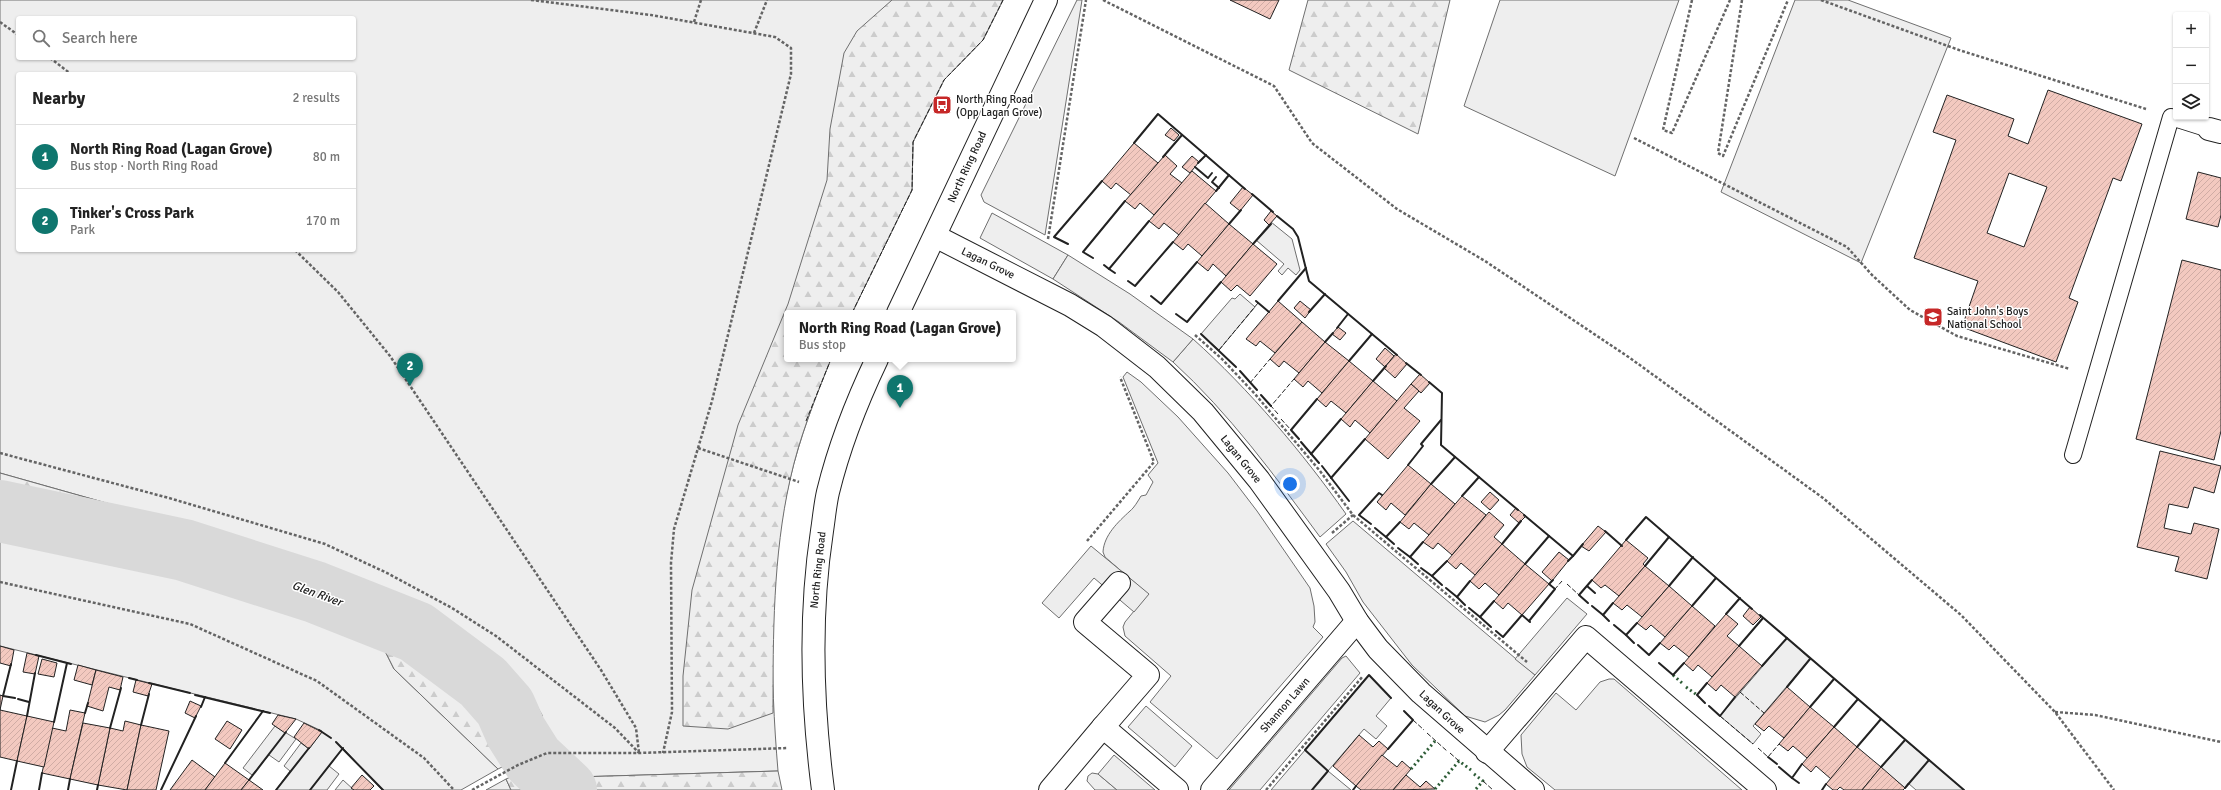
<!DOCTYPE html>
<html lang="en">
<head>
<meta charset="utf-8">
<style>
  :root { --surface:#fff; --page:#f2f2f2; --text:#222; --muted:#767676; --line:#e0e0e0; --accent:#0f766e }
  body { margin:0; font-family:Signika,sans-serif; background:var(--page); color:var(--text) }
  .controls { position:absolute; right:12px; top:12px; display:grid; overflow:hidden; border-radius:4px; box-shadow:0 1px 3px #0004 }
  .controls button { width:36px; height:36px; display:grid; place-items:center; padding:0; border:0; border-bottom:1px solid var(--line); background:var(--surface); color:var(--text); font:20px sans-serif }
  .you { position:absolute; left:1290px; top:484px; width:14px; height:14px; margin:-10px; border:3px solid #fff; border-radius:50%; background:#1a73e8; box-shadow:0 0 0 6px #1a73e833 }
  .badge { display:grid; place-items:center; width:26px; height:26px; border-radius:50%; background:var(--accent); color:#fff; font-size:13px; font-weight:700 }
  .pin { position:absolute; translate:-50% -33px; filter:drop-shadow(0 1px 2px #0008) }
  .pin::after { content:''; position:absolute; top:21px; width:14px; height:12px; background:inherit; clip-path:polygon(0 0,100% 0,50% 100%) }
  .popup { position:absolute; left:784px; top:310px; width:232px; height:52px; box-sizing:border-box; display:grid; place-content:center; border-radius:4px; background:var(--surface); filter:drop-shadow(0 1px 3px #0005); font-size:13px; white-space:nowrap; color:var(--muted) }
  .popup b { font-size:15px; color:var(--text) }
  .popup::after { content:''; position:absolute; left:50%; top:100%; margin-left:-8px; border:8px solid transparent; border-top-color:var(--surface) }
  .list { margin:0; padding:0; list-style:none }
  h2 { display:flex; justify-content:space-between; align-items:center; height:52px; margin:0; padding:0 16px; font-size:17px }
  h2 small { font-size:13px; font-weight:400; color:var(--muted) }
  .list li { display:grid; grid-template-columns:26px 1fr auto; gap:12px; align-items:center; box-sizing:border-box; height:64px; padding:0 16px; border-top:1px solid var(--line) }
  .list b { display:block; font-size:15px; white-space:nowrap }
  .list p { margin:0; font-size:13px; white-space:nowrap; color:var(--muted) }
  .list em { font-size:13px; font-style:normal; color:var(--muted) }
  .icon { flex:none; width:22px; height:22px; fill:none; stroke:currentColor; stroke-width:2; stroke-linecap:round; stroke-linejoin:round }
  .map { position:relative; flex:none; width:2221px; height:790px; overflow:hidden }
  .search { position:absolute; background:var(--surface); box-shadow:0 1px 3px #0004; left:16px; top:16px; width:340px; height:44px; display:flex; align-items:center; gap:10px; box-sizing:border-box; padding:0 14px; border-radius:4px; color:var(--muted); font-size:15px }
  .panel { position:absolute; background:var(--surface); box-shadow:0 1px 3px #0004; left:16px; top:72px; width:340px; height:180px; border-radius:4px }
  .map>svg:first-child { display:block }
</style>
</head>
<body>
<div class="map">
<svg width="2221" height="790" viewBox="0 0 2221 790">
  <defs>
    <pattern id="forest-firs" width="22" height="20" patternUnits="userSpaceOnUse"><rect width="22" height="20" fill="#eee"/><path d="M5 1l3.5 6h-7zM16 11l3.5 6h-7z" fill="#ccc"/></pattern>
    <pattern id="building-hatch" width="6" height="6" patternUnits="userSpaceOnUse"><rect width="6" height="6" fill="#f3c9c0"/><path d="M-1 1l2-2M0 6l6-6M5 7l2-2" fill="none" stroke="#d0aca5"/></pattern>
  </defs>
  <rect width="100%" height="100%" fill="#fff"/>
  <g fill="#eee" stroke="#6f6f6f" fill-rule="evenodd">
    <path d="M0,0H1003L983,40L944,80L913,142L912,190L852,313H787V359H831C815,398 800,437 790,479C768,572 770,676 778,771L576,777L550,760L544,746L542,715L440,620L318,567L223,536L0,473ZM18,18H354V58H18ZM18,74H354V250H18Z"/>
    <polygon points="1077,0 1082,0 1045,235 984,202 981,195"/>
    <polygon points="1500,0 1679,0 1615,176 1464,106"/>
    <polygon points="1795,0 1848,0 1951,38 1861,263 1721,192"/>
    <polygon points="992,213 1068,255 1053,279 980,238"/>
    <polygon points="1271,222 1292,239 1300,270 1296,275 1288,268 1282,275 1278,271 1284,264 1256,240"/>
    <polygon points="1240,294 1255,307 1219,350 1201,334 1232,298 1235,299"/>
    <path d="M1193,339C1249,389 1303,453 1346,514L1320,537C1275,476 1229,413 1173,362Z"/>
    <path d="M1127,372L1141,382L1178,417L1228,473L1257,511L1310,588L1314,606L1315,622L1313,627L1323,637L1217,759L1150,702L1171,676L1125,636L1123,627L1125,622L1148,594L1105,557L1103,552C1104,535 1118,522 1130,511C1134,508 1138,501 1141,496L1146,495L1153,482L1148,475L1158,463L1123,377Z"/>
    <polygon points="1353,521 1535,675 1505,710 1499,715 1485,722 1465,716 1412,665 1363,602 1346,572 1326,544"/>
    <polygon points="0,528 15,533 148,560 232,584 379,639 394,669 498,769 461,790 382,790 343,748 329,766 339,774 327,790 276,790 290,771 284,766 301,743 309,749 322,731 296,719 0,646"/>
    <polygon points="1787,638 1810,659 1753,726 1761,734 1753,744 1720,716"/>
    <polygon points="1346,656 1360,673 1260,790 1229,790 1342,658"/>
    <polygon points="1369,675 1391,698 1376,716 1387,726 1376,739 1364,729 1328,771 1351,790 1271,790"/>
    <polygon points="1609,679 1614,679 1742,790 1555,790 1527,767 1522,754 1521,735 1556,693 1576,710 1600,682"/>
    <polygon points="275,726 296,739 279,762 269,755 252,775 243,768"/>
    <polygon points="1905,740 1964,790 1916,790 1908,783 1905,788 1881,768"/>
    <polygon points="1092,773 1098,774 1117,790 1095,790 1087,781 1088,776"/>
    <polygon points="506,779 511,790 486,790"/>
    <polygon points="343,780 354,790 335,790"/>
  </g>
  <g fill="url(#forest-firs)" stroke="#6f6f6f">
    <path d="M892,0H1003L983,40L944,80L913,142L912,190L852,313H787V359H831C815,399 799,438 790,480C773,556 773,635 773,713L728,729L683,726V676L692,590L738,425L788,304L827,180L830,129L844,53L857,31Z"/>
    <polygon points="1308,0 1450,0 1418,134 1289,70"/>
    <polygon points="0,473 223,536 318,567 440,620 525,684 542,715 544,746 498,769 394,669 379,639 232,584 148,560 15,533 0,528"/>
    <polygon points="550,760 576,777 778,771 782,790 511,790 506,779"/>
  </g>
  <g fill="#ededed" stroke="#6f6f6f">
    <polygon points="1068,255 1130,294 1193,339 1173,362 1119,322 1053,279"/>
    <polygon points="1091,546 1149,594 1134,612 1094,578 1059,618 1042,603"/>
    <polygon points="1567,598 1587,614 1535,675 1515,659"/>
    <polygon points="1146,706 1192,746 1175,767 1128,727"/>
    <polygon points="1114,755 1155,790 1117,790 1098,774"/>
  </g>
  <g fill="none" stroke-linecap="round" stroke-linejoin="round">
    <polyline stroke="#d9d9d9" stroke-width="62" points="0,511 184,550 315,592 416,632 483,682 505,707 516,732 533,759 566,790"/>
  </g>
  <g fill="url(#building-hatch)" stroke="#222" fill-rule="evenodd">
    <polygon points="1230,0 1279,0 1270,19"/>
    <path d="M2048,90L2142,124L2121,181L2113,178L2069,298L2078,302L2056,362L1962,327L1978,281L1914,258L1956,140L1933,132L1947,95L2014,119L2008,136L2028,144ZM2009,173L2047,187L2024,247L1987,233Z"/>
    <polygon points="1171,128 1179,135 1174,141 1165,135"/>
    <polygon points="1134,143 1158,163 1131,195 1116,183 1111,189 1102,181"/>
    <polygon points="1165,155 1177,166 1170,174 1182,183 1154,215 1140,203 1135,209 1125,201"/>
    <polygon points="1192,156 1199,162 1190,173 1182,167"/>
    <polygon points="1192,171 1216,191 1179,235 1164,223 1159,229 1149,221"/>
    <polygon points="2198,172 2221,178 2221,215 2218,227 2186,219"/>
    <polygon points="1243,187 1253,195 1240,211 1230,203"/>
    <polygon points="1205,203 1229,224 1202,256 1188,244 1183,250 1173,242"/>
    <polygon points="1271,211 1277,216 1269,225 1264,220"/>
    <polygon points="1229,224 1253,244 1226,276 1213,264 1208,271 1197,262"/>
    <polygon points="1253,244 1277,264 1250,296 1237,285 1231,291 1221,282"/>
    <polygon points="2182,260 2221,270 2221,431 2214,460 2136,439"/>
    <polygon points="1278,301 1302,322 1275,353 1260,341 1256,346 1246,339"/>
    <polygon points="1300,301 1311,310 1305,318 1294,308"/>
    <polygon points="1302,322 1325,342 1299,373 1284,361 1279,367 1270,359"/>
    <polygon points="1338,327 1346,333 1340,340 1332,334"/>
    <polygon points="1325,342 1349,361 1322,393 1308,381 1303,387 1294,379"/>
    <polygon points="1385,348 1394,356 1385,367 1376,359"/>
    <polygon points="1396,354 1407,364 1395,378 1384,368"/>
    <polygon points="1349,361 1373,381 1346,413 1331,401 1326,407 1317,399"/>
    <polygon points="1420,374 1430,383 1421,393 1411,384"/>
    <polygon points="1373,381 1397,401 1370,433 1355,420 1350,427 1341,419"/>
    <polygon points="1411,384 1419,391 1404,408 1420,421 1388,459 1365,439"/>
    <polygon points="2160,451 2221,466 2214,493 2194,487 2188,508 2169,504 2164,528 2191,534 2194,523 2219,529 2207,579 2175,571 2179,557 2137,547"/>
    <polygon points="1408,465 1431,484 1405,515 1391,503 1386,510 1377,502"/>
    <polygon points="1431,484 1455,504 1429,535 1414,523 1409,529 1400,522"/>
    <polygon points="1490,492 1499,500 1490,510 1481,502"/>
    <polygon points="1462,496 1486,515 1452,555 1438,543 1433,549 1423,542"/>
    <polygon points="1516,508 1526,516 1519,523 1510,515"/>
    <polygon points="1489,512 1504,525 1494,537 1502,544 1475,575 1461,563 1456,569 1447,561"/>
    <polygon points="1598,526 1606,532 1589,551 1581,546"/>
    <polygon points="1626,540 1648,558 1643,564 1645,566 1619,596 1605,585 1601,588 1592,580"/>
    <polygon points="1502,544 1525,564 1499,595 1485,583 1479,589 1470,581"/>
    <polygon points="1559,552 1569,560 1552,581 1542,572"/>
    <polygon points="1525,564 1549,584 1522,615 1508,603 1503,609 1494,601"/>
    <polygon points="1645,566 1669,586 1642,617 1627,605 1622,610 1613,603"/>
    <polygon points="1669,586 1692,606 1665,637 1651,625 1646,630 1637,623"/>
    <polygon points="1692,606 1715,626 1689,657 1674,645 1669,650 1660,643"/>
    <polygon points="1750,607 1761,617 1753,625 1743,616"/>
    <polygon points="1726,614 1738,624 1727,636 1739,646 1712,677 1698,665 1693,671 1684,663"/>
    <polygon points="0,646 14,650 11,666 0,663"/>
    <polygon points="1739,646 1762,666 1735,697 1721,685 1716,691 1707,683"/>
    <polygon points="27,653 39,656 35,674 23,672"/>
    <polygon points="42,659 57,663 54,677 38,674"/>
    <polygon points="78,665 96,670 92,685 74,680"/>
    <polygon points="96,670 123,677 120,690 109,687 103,711 87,706"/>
    <polygon points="136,680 152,684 148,696 133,692"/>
    <polygon points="1787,687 1810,707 1784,738 1769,726 1764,731 1755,724"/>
    <polygon points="0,695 3,696 0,710"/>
    <polygon points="190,701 201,706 195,718 185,713"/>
    <polygon points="1810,707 1834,727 1807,758 1793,746 1788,751 1779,744"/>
    <polygon points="0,710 27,716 17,761 0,757"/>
    <polygon points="70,710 85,713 70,779 42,773 52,728 66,731"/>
    <polygon points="278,715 296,719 285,733 272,724"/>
    <polygon points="27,716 54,722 44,767 17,761"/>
    <polygon points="125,721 141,725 127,790 98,785 110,728 123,731"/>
    <polygon points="227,721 242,730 230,749 215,739"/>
    <polygon points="83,723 110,728 98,785 70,779"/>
    <polygon points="304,723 322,732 309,749 294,737"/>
    <polygon points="141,725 169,731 156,790 127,790"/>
    <polygon points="1834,727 1857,747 1831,779 1816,766 1811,772 1802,764"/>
    <polygon points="1359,735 1373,747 1379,741 1388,749 1356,786 1333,766"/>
    <polygon points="1857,747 1881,767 1862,790 1844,790 1840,787 1837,790 1833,790 1826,784"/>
    <polygon points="1382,755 1397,767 1402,761 1411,769 1393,790 1361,790 1356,786"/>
    <polygon points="192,760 215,777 205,790 170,790"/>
    <polygon points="225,763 249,780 241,790 205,790"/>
    <polygon points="1881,767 1905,788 1903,790 1862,790"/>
    <polygon points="362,775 374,786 370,790 354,790 351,788"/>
    <polygon points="1406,775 1420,787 1426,781 1435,789 1393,790"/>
    <polygon points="249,780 263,790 241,790"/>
  </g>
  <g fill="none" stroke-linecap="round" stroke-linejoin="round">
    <defs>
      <polyline id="lane" points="2073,455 2171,117 2209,129"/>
      <g id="street">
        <polyline points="2209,129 2221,132"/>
        <polyline points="935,236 1070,305 1104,326 1157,367 1203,412 1259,480 1339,591 1357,621 1378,649 1421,693 1533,790"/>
        <polyline points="1103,727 1148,675 1085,622 1119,583"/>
        <polyline points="1487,752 1586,637 1765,790"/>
        <polyline points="1050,790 1103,727 1177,790"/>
        <polyline points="1212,790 1357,621"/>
      </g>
      <g id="secondary">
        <polyline points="898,313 1046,0"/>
        <path d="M823,790C812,705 809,616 822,531C824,518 825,505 828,492C839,447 857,401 877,359"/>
      </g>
    </defs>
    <use href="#lane" stroke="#222" stroke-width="18"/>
    <use href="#street" stroke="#222" stroke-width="24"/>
    <use href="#secondary" stroke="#222" stroke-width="24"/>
    <g stroke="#646464" stroke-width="2.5" stroke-dasharray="3 2" stroke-linecap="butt">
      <polyline points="531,0 651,15 775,37 791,48 791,74 712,401 674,529 671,563 672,712 663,753"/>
      <polyline points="1103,0 1274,86 1312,143 1397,209 1485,261 1630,358 1823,498 1961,615 2055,712 2114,790"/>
      <polyline points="1692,0 1663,130 1672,133 1730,0"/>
      <polyline points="1742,0 1718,153 1723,156 1788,0"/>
      <polyline points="1821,0 1959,50 2146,109"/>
      <polyline points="0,22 18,35"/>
      <polyline points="694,22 701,0"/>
      <polyline points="754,33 767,0"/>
      <polyline points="50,58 71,74"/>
      <polyline points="1634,138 1847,247 1872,275 1910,310 1957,336 2070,369"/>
      <polyline points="1048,239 1086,0"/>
      <polyline points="295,250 338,292 390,356 601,670 636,728 639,753"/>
      <polyline points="1195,335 1222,359 1255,394 1320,471 1353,515 1527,662"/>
      <polyline points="698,448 799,482"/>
      <polyline points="0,453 169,498 325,544 387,573 452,608 496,636 615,728 639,753"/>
      <polyline points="1332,533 1353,515"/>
      <polyline points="1087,541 1154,462 1120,377"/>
      <polyline points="0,582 190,624 317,681 424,758 454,790"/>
      <polyline points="2055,712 2095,715 2221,742"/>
      <polyline points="472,790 518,765 547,753 639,753 788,748"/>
      <polyline points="1266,790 1363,676"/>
    </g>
    <use href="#lane" stroke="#fff" stroke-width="16"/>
    <use href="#street" stroke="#fff" stroke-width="22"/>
    <use href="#secondary" stroke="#fff" stroke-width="22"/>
    <g stroke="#2f5e38" stroke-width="3" stroke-dasharray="2 3" stroke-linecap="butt">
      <polyline points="1673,675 1682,683"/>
      <polyline points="1686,687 1697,695"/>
      <polyline points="1411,769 1435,741"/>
      <polyline points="1474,774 1483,781 1475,790"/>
      <polyline points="1435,789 1459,761 1471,770"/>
    </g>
    <g stroke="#222" stroke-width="1" stroke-dasharray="5 2" stroke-linecap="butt">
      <polyline points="852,313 912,190 913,142 944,80 983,40 1003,0"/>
      <polyline points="1219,350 1258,303"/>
      <polyline points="1250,383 1270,359"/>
      <polyline points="1278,414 1271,406 1294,379"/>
      <polyline points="1281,419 1291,430"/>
      <polyline points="806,421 831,359"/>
      <polyline points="1549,584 1555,589 1562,581"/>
      <polyline points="1567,584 1579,595"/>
      <polyline points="1740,692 1764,713"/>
      <polyline points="1720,716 1753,744"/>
      <polyline points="1413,720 1424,730"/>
      <polyline points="1427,733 1447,751"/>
      <polyline points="1758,748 1768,757 1779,744"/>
      <polyline points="1450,753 1459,761"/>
      <polyline points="1483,781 1493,790"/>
    </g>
    <g stroke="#222" stroke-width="2">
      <polyline points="1134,143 1158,114 1245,189"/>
      <polyline points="1163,157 1182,135"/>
      <polyline points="1198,163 1206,155"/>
      <polyline points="1195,167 1208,178 1212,173"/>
      <polyline points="1216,177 1212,182 1219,188"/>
      <polyline points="1216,191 1229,175"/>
      <polyline points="1252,194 1273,212"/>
      <polyline points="1277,216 1293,229 1298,237 1309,281 1397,355"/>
      <polyline points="1229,224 1241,210"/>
      <polyline points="1068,244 1054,237 1102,181"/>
      <polyline points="1253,244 1271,224"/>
      <polyline points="1093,258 1083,252 1125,201"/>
      <polyline points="1104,265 1109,269 1149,221"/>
      <polyline points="1109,269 1115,273"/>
      <polyline points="1128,281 1135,286 1173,242"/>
      <polyline points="1151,296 1161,304 1197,262"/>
      <polyline points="1256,301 1269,312"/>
      <polyline points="1278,301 1306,268"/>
      <polyline points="1309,312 1325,294"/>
      <polyline points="1176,314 1187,322 1221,282"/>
      <polyline points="1337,328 1348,314"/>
      <polyline points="1201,334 1236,367"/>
      <polyline points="1325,342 1333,333"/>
      <polyline points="1349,361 1372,334"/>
      <polyline points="1406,363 1421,375"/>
      <polyline points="1240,371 1257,390"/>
      <polyline points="1373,381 1386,366"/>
      <polyline points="1429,382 1442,393 1441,445 1518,510"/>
      <polyline points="1261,395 1271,406"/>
      <polyline points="1299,439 1291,430 1317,399"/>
      <polyline points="1301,442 1319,463"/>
      <polyline points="1311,454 1341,419"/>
      <polyline points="1408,465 1423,446 1421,444 1441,420"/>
      <polyline points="1322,466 1349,501"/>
      <polyline points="1331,478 1365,439"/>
      <polyline points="1431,484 1455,457"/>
      <polyline points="1462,496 1479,477"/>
      <polyline points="1524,515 1573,556 1568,561"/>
      <polyline points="1371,524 1359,515 1379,493 1382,495"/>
      <polyline points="1375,528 1386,537"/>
      <polyline points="1605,531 1622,546"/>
      <polyline points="1626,540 1646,517 1752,609"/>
      <polyline points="1394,544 1386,537 1400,522"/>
      <polyline points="1502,544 1521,521"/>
      <polyline points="1398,548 1410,557"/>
      <polyline points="1573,556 1583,544"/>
      <polyline points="1418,564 1410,557 1423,542"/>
      <polyline points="1525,564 1549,536"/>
      <polyline points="1645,566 1669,537"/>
      <polyline points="1421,568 1432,576"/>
      <polyline points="1442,585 1432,576 1447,561"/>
      <polyline points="1587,586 1595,593"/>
      <polyline points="1669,586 1693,557"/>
      <polyline points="1446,588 1457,597"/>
      <polyline points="1588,603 1579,595 1592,580"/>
      <polyline points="1465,605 1457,597 1470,581"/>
      <polyline points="1592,606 1603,615"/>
      <polyline points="1692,606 1716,578"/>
      <polyline points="1469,608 1480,617"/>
      <polyline points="1726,614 1740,598"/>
      <polyline points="1760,615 1964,790"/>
      <polyline points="1529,621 1555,589 1549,584 1553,580"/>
      <polyline points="1609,621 1603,615 1613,603"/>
      <polyline points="1614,625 1626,635"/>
      <polyline points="1491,627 1480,617 1494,601"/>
      <polyline points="1496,631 1503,637 1522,615 1530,622"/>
      <polyline points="1634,643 1626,635 1637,623"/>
      <polyline points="1638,645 1649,655 1660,643"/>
      <polyline points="1739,646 1763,618"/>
      <polyline points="36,655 71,664"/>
      <polyline points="1659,663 1673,675 1684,663"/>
      <polyline points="11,664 3,696 15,698"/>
      <polyline points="1762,666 1787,638"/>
      <polyline points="129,678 137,680"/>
      <polyline points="149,683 190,693"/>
      <polyline points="1787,687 1810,659"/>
      <polyline points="195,695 270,713"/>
      <polyline points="18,699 29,702"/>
      <polyline points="1705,703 1697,695 1707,683"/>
      <polyline points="1709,706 1720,716 1735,697"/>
      <polyline points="201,707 205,697"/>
      <polyline points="1810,707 1834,679"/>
      <polyline points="85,713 88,703"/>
      <polyline points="27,716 35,673"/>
      <polyline points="54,722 67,663"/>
      <polyline points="141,725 149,694"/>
      <polyline points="1834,727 1858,699"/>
      <polyline points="110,728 121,688"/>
      <polyline points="319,730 331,738"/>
      <polyline points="336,742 383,790"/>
      <polyline points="1857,747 1881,719"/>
      <polyline points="1388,749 1413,720 1404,711"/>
      <polyline points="1768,757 1777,764"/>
      <polyline points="225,763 263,711"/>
      <polyline points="1779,767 1792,778"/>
      <polyline points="1881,767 1905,740"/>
      <polyline points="249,780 286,732"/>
      <polyline points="1799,783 1792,778 1802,764"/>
      <polyline points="1905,788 1929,760"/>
      <polyline points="11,790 17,761"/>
      <polyline points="39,790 42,773"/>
      <polyline points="68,790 70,779"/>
      <polyline points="97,790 98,785"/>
      <polyline points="161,790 196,716"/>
      <polyline points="276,790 309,748"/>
      <polyline points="310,790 343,748"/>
      <polyline points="1312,790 1328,771 1305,750 1369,675 1391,698"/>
      <polyline points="1353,790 1356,786"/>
      <polyline points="1822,790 1826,784"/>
    </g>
  </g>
  <defs>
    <symbol id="bus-square" viewBox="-11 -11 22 22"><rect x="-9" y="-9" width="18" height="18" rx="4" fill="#c62828" stroke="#fff"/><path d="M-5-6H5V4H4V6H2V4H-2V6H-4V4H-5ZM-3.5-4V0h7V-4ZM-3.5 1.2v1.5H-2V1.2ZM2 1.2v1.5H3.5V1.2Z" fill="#fff"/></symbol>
    <symbol id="school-square" viewBox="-11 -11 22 22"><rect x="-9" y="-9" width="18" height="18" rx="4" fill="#c62828" stroke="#fff"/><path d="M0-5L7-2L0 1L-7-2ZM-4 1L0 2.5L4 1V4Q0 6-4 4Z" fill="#fff"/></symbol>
  </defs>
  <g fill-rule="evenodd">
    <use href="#bus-square" x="931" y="94" width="22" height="22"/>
    <use href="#school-square" x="1922" y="306" width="22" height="22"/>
  </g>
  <g text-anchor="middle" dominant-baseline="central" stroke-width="3" stroke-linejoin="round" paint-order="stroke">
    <g font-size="11" fill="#222" stroke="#fff" text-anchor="start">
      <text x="956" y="99">North Ring Road<tspan x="956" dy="13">(Opp Lagan Grove)</tspan></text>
      <text x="1947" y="311">Saint John's Boys<tspan x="1947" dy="13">National School</tspan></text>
    </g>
    <g font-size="11" fill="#222" stroke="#fff">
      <text transform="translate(967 167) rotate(-65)">North Ring Road</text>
      <text transform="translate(988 263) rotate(26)">Lagan Grove</text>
      <text transform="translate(1241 459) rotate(51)">Lagan Grove</text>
      <text transform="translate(818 570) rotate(-84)">North Ring Road</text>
      <text transform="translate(1285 705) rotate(-49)">Shannon Lawn</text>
      <text transform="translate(1442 712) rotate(43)">Lagan Grove</text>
    </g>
    <g font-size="12" font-style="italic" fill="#222" stroke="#fff">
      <text transform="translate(317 594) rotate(20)">Glen River</text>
    </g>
  </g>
</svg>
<div class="controls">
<button>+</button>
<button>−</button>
<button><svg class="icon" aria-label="layers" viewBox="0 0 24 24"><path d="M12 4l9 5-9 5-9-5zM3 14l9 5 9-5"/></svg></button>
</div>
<div class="you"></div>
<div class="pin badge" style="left:900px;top:408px">1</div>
<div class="popup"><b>North Ring Road (Lagan Grove)</b>Bus stop</div>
<div class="pin badge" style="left:410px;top:386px">2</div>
<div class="search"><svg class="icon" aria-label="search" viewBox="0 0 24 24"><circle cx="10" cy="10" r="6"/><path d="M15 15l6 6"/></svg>Search here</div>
<section class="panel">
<h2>Nearby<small>2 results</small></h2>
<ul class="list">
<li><span class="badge">1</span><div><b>North Ring Road (Lagan Grove)</b><p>Bus stop · North Ring Road</p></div><em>80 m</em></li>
<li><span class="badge">2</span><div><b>Tinker's Cross Park</b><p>Park</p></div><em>170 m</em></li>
</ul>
</section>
</div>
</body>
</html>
